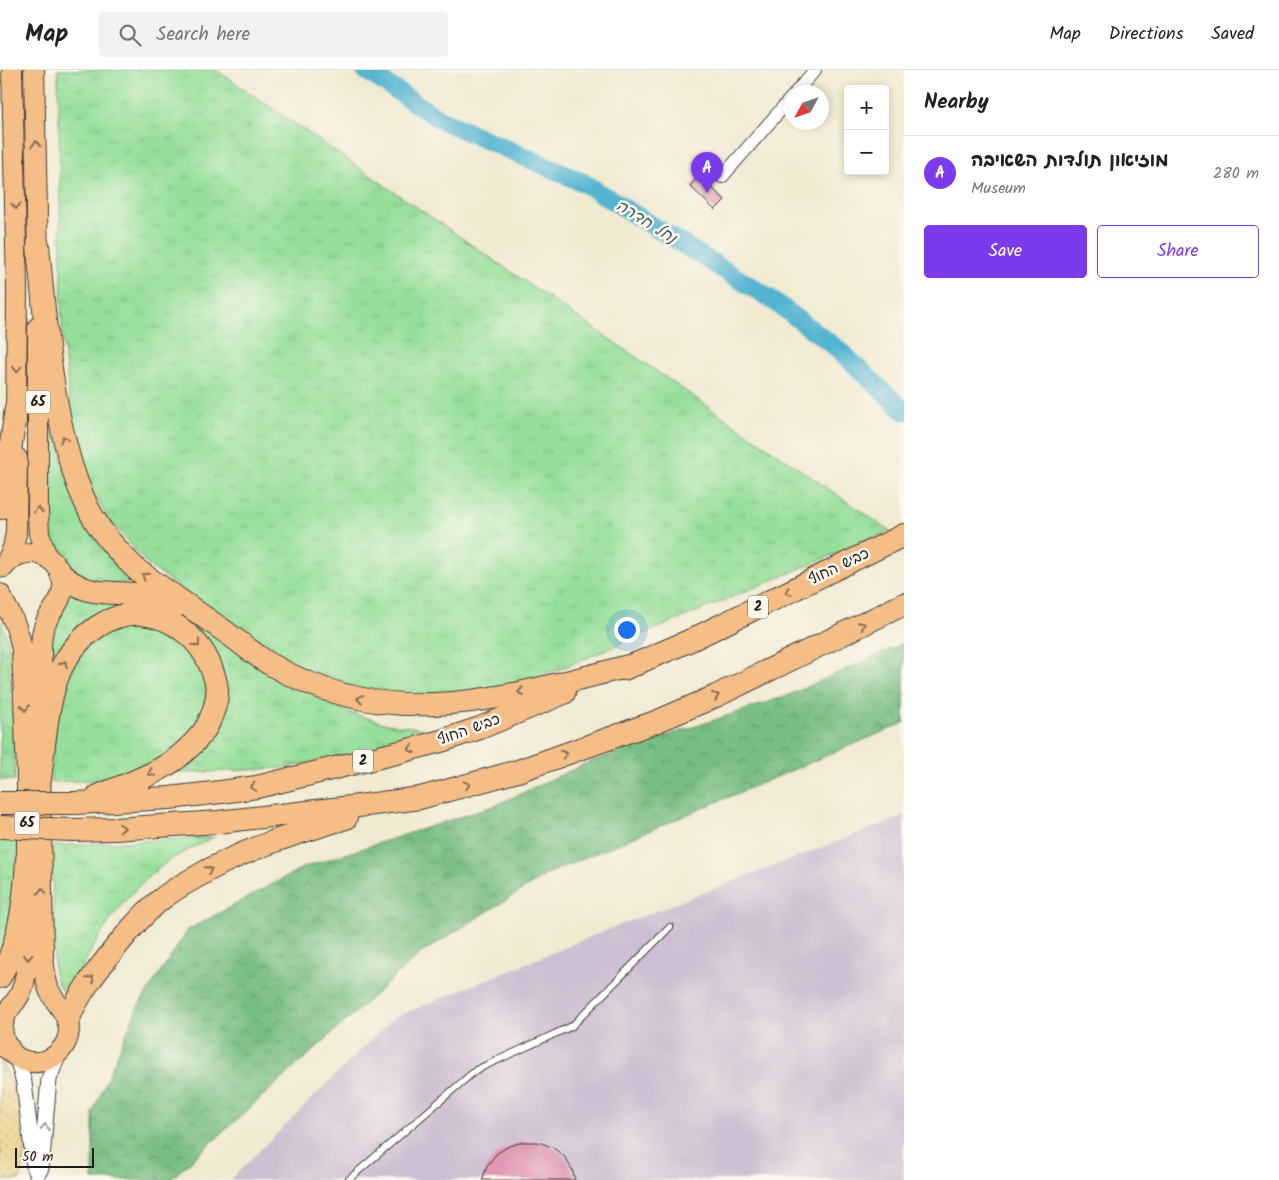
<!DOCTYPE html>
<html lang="en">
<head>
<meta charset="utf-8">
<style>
  :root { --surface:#fff; --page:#f2f2f2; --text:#222; --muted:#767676; --line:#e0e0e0; --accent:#7c3aed }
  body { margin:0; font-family:Kalam,"Playpen Sans Hebrew",sans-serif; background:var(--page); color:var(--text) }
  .controls { position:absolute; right:15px; top:15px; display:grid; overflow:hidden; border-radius:5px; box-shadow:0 2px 8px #0003 }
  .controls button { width:45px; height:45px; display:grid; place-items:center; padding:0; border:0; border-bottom:1px solid var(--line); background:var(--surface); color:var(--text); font:25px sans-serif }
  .compass { position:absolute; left:784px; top:15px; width:45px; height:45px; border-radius:50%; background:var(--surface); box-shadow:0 2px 8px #0003; rotate:230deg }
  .scale { position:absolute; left:15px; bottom:12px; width:79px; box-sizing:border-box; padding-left:5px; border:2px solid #1c1c1c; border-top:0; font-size:14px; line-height:18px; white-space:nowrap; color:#1c1c1c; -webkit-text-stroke:4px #fbf7ec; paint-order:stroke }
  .you { position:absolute; left:626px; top:559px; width:18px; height:18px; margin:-12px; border:4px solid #fff; border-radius:50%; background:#1a73e8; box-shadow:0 0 0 8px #1a73e833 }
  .badge { display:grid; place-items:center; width:32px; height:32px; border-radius:50%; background:var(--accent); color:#fff; font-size:16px; font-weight:700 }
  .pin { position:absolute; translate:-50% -41px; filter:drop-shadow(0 1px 2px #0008) }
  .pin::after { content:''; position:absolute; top:26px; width:18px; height:15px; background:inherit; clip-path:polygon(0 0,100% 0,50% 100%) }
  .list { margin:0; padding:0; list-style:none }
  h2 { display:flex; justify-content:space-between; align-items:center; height:65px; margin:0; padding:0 20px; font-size:21px }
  h2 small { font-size:16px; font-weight:400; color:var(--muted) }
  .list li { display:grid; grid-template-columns:32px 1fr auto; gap:15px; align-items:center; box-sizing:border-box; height:75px; padding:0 20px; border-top:1px solid var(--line) }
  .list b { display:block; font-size:19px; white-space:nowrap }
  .list p { margin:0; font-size:16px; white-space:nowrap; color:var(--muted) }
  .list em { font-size:16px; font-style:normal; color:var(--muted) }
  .actions { display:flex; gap:10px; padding:15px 20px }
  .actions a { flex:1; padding:11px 0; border:1px solid var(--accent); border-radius:5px; text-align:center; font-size:18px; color:var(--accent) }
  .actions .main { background:var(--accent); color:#fff }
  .icon { flex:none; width:28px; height:28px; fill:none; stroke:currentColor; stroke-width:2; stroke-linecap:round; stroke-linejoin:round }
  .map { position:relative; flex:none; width:904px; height:1110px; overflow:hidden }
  header { display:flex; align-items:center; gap:30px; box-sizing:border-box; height:70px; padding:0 25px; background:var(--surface); border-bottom:1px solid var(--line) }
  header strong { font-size:24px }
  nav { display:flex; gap:28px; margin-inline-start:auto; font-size:18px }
  .search { width:350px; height:45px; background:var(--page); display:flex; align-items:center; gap:12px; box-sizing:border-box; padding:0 18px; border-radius:5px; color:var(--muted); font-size:19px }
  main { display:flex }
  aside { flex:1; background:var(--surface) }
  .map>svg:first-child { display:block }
</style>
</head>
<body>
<header>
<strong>Map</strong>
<div class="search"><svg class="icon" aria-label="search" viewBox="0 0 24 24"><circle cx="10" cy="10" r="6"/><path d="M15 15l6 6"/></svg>Search here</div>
<nav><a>Map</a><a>Directions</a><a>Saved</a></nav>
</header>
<main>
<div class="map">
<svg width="904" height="1110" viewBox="0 0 904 1110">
  <defs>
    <pattern id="grass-tufts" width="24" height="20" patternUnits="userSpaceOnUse" patternTransform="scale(1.25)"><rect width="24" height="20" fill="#95df9a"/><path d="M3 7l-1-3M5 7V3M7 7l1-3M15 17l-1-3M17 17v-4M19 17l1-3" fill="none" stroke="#80bf84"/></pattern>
    <pattern id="forest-crowns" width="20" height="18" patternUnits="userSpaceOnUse" patternTransform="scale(1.25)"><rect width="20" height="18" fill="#78be82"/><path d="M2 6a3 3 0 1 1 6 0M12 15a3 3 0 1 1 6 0" fill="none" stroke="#629a6a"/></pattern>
    <pattern id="sand-dots" width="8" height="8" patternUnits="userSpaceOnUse" patternTransform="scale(1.25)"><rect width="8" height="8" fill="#eeda9e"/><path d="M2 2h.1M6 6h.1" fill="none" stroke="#ccba88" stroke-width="1.8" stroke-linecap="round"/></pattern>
  </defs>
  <rect width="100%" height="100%" fill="#fbf7ec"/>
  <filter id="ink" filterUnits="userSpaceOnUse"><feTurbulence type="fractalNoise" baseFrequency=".02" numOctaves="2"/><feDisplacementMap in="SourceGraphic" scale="10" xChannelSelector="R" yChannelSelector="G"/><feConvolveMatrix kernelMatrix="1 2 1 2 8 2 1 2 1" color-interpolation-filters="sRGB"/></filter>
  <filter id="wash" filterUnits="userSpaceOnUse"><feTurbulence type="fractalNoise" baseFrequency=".0096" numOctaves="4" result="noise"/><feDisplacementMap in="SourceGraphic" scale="20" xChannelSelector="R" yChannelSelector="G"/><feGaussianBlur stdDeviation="1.12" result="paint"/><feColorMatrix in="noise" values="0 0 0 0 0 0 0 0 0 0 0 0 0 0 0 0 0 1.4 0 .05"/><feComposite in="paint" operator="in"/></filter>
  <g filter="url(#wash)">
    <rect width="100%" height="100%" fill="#f0ead1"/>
    <polygon fill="#cebed1" points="904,746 904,1110 230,1110 393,948 612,858"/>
    <g fill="url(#grass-tufts)" stroke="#587e5b">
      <polygon points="58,0 216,0 890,461 555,601 495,618 428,628 363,620 284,592 148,495 107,447 80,401 74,376 62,259"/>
      <path d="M47,341L90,462L110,489L136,513C120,513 92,514 79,505C68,498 57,479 51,468Z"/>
      <polygon points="67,519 181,545 210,561 313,626 348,642 387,654 435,660 404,674 282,698 166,704 196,680 216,591 128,538 48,614 49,570"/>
      <polygon points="0,549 9,573 15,710 0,710"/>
      <polygon points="153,554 190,575 208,611 202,650 159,691 108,710 50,712 57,643 77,585 118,555"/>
      <polygon points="19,765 12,844 0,886 0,766"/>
      <path d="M214,767C199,775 182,782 167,792C120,825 92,875 68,926L58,915L54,903L52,776Z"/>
    </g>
    <polygon fill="url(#forest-crowns)" stroke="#4a6d4f" points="904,573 904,653 549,803 421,883 170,1110 93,1110 93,1042 137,938 188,860 302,798 494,736 589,692 789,625"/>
    <polygon fill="url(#sand-dots)" stroke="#857b5d" points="0,991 13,1015 28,1066 20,1110 0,1110"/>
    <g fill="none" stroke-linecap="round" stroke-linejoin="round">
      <polyline stroke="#52b4d0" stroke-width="19" points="365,0 441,50 584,113 771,229 838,279 904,341"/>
    </g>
    <g id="blocks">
      <g fill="#dc8dad">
        <polygon points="699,106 725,130 715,140 690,116"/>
        <polygon points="523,1072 538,1072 552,1077 564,1086 572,1099 575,1110 482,1110 487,1096 496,1084 509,1076"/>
      </g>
    </g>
  </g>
  <g filter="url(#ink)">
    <use href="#blocks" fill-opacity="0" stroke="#3c3b37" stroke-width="1"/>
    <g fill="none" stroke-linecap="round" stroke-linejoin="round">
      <defs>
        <polyline id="service" points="348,1110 476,1000 572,956 670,857"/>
        <g id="minor">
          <polyline points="796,22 815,0"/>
          <polyline points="722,107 792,27"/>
        </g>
        <g id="tertiary">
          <polyline points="17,987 24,1013 34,1096 36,1101"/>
          <polyline points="37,1105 41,1098 42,1088 49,1009 59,983"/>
        </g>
        <g id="trunk">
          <polyline points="12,0 17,219 16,354"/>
          <polyline points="34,0 38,190"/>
          <polyline points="38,257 38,442 39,464 47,487"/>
          <path d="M4,496C9,492 13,487 19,485C40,477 63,493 63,515C63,533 47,543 43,560C39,575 42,591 42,606C42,621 41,635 41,649"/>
          <polyline points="4,497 13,478 16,463 17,388"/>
          <path d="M0,524L1,527C12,546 18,558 22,579L27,703V805"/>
          <path d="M28,839C28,862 30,886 25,908C24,915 22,920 19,926C15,933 9,938 6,945C0,956 2,971 10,981C16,988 24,992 33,992C55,994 75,971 67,950C63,939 54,931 49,920C45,909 44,898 43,886L40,693"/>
        </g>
        <g id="motorway">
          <path d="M38,175C44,241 49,308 65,372C71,397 79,421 91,444C103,465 119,483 137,500C167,521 197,542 227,563C241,573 255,585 270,594C393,666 509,626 637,594"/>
          <polyline points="0,438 6,410 16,338"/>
          <path d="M61,504C88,527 103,521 135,524C149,526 163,530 176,536"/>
          <polyline points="624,599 691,570 904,465"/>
          <path d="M40,709C44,676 48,619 65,591C80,565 111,541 142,544C174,547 202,571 212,600C215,608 218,618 217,626C216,634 212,645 209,652C204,664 192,675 182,684C159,704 126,714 98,726"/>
          <polyline points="76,733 169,728 221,722 257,717 404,681 441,671 480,658 564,623"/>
          <polyline points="73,760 115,759 218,752 351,737 420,728 518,701 658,651 716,626 904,534"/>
          <path d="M0,907C20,873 25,827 27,789"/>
          <path d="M68,951C77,927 92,907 108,887C124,867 140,847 159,831C169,823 180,816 191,810C239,781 293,764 346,748"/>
          <polyline points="0,974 9,979"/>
        </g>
      </defs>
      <use href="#service" stroke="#3c3b37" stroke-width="8"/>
      <use href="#minor" stroke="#3c3b37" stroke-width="14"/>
      <use href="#tertiary" stroke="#3c3b37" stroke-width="17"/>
      <use href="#trunk" stroke="#3c3b37" stroke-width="22"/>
      <use href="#motorway" stroke="#3c3b37" stroke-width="24"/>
      <use href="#service" stroke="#fff" stroke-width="6"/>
      <use href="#minor" stroke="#fff" stroke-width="12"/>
      <use href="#tertiary" stroke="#fff" stroke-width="15"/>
      <use href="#trunk" stroke="#f6be87" stroke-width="20"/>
      <use href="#motorway" stroke="#f6be87" stroke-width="22"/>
      <defs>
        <g id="motorway-bridge">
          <polyline points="0,733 76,733"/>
          <polyline points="0,757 73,760"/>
        </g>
      </defs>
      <use href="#motorway-bridge" stroke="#3c3b37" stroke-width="24" stroke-linecap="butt"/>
      <use href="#motorway-bridge" stroke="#f6be87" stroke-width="22"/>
    </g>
    <defs><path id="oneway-chevron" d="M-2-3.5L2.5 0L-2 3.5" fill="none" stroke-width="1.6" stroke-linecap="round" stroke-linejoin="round" transform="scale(1.25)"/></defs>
    <g stroke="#896d52">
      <use href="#oneway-chevron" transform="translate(36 74) rotate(-91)"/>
      <use href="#oneway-chevron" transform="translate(16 136) rotate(89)"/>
      <use href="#oneway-chevron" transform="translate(17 299) rotate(91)"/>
      <use href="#oneway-chevron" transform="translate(64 369) rotate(-104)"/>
      <use href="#oneway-chevron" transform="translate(38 440) rotate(-91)"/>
      <use href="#oneway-chevron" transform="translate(145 506) rotate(-145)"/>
      <use href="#oneway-chevron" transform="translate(788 522) rotate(154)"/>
      <use href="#oneway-chevron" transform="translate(862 555) rotate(-26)"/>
      <use href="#oneway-chevron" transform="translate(197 574) rotate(52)"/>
      <use href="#oneway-chevron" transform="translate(64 594) rotate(-63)"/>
      <use href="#oneway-chevron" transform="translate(521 622) rotate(167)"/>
      <use href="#oneway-chevron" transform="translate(716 626) rotate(-24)"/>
      <use href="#oneway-chevron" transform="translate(360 629) rotate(-170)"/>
      <use href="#oneway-chevron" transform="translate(25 638) rotate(88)"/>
      <use href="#oneway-chevron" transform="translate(411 679) rotate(164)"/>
      <use href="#oneway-chevron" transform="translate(564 684) rotate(-20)"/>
      <use href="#oneway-chevron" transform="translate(151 703) rotate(154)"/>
      <use href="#oneway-chevron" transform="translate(467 715) rotate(-15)"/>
      <use href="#oneway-chevron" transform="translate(253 717) rotate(169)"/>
      <use href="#oneway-chevron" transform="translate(122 758) rotate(-3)"/>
      <use href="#oneway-chevron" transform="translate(209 800) rotate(-28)"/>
      <use href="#oneway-chevron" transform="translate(42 821) rotate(-91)"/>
      <use href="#oneway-chevron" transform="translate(28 887) rotate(94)"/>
      <use href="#oneway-chevron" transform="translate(91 909) rotate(-54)"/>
    </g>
    <use stroke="#999" href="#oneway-chevron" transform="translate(45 1057) rotate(-85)"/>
  </g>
  <g text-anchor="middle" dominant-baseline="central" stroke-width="5" stroke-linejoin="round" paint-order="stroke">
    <g fill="#fbf7ec" stroke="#5f5e5a" stroke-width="1">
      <rect x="25.5" y="320.5" width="25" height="23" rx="4"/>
      <rect x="748" y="525.5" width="20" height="23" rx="4"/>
      <rect x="353" y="679.5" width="20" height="23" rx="4"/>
      <rect x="14.5" y="741.5" width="25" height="23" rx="4"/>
    </g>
    <g font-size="14" font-weight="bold" fill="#1c1c1c">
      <text x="38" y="332">65</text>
      <text x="758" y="537">2</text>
      <text x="363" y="691">2</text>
      <text x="27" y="753">65</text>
    </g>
    <g font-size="15" fill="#1c1c1c" stroke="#fbf7ec">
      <text transform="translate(839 497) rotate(-26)">כביש החוף</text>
      <text transform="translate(469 660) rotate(-20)">כביש החוף</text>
    </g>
    <g font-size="16" font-style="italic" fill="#325964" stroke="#fbf7ec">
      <text transform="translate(646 152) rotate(32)">נחל חדרה</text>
    </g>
  </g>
</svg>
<div class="controls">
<button>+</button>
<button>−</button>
</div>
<svg class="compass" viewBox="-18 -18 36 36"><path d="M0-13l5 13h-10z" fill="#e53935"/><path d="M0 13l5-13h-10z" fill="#767676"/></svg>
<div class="scale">50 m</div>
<div class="you"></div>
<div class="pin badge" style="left:707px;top:123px">A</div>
</div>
<aside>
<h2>Nearby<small></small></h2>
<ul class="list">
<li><span class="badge">A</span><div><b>מוזיאון תולדות השאיבה</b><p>Museum</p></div><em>280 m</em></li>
</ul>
<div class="actions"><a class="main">Save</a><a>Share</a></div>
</aside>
</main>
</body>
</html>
